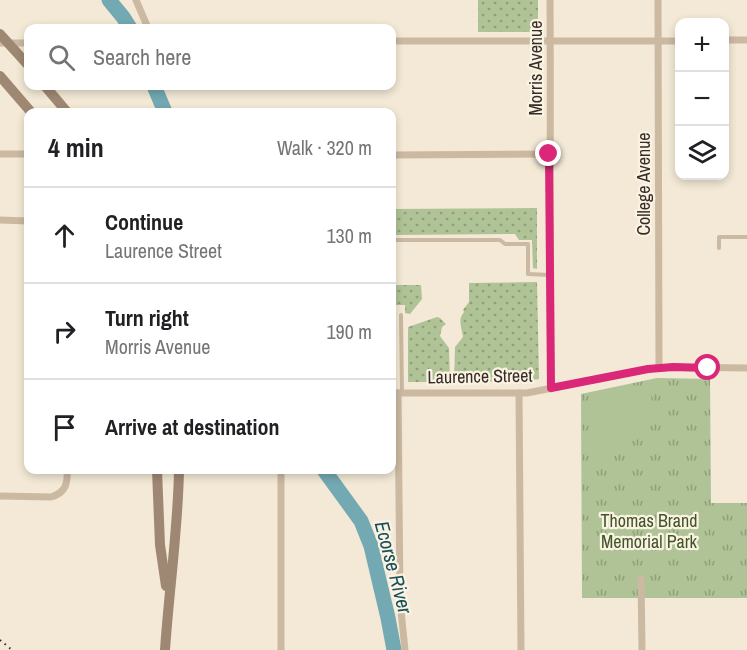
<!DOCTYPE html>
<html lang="en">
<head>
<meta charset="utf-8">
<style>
  :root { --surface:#fff; --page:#f2f2f2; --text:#202124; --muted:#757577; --line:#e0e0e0 }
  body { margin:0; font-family:"Archivo Narrow",sans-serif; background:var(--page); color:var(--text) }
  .controls { position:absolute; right:18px; top:18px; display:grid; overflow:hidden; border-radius:12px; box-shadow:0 3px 9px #0003 }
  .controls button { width:54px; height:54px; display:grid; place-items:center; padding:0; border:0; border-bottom:2px solid var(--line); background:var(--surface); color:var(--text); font:30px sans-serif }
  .stop { position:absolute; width:18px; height:18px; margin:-14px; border:4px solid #db2777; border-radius:50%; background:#fff }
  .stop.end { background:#db2777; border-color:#fff; box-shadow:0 2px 6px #0008 }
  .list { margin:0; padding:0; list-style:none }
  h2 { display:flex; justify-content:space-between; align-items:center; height:78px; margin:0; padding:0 24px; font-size:26px }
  h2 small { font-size:20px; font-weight:400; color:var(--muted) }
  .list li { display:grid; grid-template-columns:39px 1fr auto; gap:18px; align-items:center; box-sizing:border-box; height:96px; padding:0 24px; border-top:2px solid var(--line) }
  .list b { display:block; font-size:22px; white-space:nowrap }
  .list p { margin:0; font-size:20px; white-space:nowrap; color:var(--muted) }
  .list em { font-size:20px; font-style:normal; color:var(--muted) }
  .icon { flex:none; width:33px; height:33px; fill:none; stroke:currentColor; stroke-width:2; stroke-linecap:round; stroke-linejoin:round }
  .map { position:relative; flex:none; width:747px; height:650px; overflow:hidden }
  .search { position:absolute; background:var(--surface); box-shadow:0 3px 9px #0003; left:24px; top:24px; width:372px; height:66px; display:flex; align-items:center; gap:15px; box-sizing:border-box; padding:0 21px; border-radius:12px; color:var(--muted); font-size:22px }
  .panel { position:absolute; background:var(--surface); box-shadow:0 3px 9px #0003; left:24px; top:108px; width:372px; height:366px; border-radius:12px }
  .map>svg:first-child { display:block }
</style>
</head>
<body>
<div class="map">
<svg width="747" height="650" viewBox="0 0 747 650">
  <defs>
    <pattern id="grass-dots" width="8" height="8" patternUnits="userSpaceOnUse" patternTransform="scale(1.5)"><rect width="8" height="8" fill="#afc396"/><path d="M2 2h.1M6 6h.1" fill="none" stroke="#8f9f7a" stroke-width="1.8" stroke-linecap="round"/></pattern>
    <pattern id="park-tufts" width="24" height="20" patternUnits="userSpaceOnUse" patternTransform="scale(1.5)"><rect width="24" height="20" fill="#afc396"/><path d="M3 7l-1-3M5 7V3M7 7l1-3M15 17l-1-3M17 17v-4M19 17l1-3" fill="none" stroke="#8f9f7a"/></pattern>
  </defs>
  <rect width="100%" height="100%" fill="#f3e9d6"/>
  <g fill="url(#grass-dots)">
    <rect x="478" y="0" width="60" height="32"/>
    <polygon points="537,208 537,269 533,268 532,240 519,240 515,234 392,235 392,209"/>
    <path d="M537,282L539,379L527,381L454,382L455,347L463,337C462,328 457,320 464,312L463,310L469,302V283Z"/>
    <polygon points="392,285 421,285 422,299 410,314 405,313 405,305 392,305"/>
    <polygon points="437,317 440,318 446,324 442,327 440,336 449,348 450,382 408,382 408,327"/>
  </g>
  <polygon fill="url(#park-tufts)" points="657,378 710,379 711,503 747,503 747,598 582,598 581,394"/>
  <path fill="#afc396" d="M650,391C652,399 653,407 652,415C648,439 615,450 594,451L592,393Z"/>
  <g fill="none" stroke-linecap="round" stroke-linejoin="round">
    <g stroke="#73a9b2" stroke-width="15">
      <polyline points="109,0 123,17 130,28"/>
      <polyline points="154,86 165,112"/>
      <polyline points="324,470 361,521 371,546 388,618 394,650"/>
    </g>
    <g stroke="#ccb9a2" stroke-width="4">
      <polyline points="392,240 500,240 505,244 528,244 528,274 549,275"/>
      <polyline points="719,248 719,237 747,237"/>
      <polyline points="401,315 402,392"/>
    </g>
    <g stroke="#ccb9a2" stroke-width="7">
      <polyline points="136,0 148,28"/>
      <path d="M550,0C551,129 549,259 551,389"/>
      <polyline points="658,0 659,368"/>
      <polyline points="724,40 747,40"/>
      <polyline points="392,41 680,41"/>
      <polyline points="0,43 28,43"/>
      <polyline points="0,154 28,154"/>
      <polyline points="392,155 549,154"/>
      <polyline points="0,220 28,221"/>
      <polyline points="392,393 527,393 648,369 673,367 747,368"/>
      <polyline points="398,393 400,601 405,650"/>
      <polyline points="519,393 521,650"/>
      <polyline points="281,470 281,650"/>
      <path d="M0,496L51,497C65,493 68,484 67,470"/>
      <polyline points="641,578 642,650"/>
    </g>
    <g stroke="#9f8873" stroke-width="10">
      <polyline points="0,34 28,65"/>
      <polyline points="0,76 31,112"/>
      <polyline points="45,86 67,112"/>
      <polyline points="157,470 160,545 166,586"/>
      <path d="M165,650C169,590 178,530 179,470"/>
    </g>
    <polyline stroke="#352c25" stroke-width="2" stroke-dasharray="1.5 4.5" stroke-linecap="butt" points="0,640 12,650"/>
  </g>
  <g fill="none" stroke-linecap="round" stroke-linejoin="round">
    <polyline stroke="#db2777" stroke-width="8" points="549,154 551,388 648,369 673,367 708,368"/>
  </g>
  <g text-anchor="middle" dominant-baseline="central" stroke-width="4.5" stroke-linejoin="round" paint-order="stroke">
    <g font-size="18" fill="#352c25" stroke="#faf2e3">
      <text transform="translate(535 68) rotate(-90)">Morris Avenue</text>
      <text transform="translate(643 184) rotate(-90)">College Avenue</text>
      <text transform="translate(480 376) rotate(-1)">Laurence Street</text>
    </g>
    <g font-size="18" fill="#405627" stroke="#faf2e3">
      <text x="649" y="520">Thomas Brand<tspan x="649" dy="21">Memorial Park</tspan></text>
    </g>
    <g font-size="20" font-style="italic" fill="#174f5a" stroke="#faf2e3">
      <text transform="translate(394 567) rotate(75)">Ecorse River</text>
    </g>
  </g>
</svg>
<div class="controls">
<button>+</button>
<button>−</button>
<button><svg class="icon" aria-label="layers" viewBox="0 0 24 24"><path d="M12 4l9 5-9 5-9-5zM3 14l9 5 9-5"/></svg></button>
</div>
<div class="stop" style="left:708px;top:368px"></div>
<div class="stop end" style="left:549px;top:154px"></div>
<div class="search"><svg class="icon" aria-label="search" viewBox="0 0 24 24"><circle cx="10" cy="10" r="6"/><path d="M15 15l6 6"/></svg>Search here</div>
<section class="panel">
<h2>4 min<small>Walk · 320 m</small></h2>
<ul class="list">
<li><svg class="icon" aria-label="ahead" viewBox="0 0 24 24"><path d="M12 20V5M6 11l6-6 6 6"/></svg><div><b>Continue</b><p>Laurence Street</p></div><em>130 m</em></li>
<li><svg class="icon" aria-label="right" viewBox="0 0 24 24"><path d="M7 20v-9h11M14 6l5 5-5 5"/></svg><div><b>Turn right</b><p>Morris Avenue</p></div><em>190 m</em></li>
<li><svg class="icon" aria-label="arrive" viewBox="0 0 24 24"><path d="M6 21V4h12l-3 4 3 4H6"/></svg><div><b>Arrive at destination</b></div></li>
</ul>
</section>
</div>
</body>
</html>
